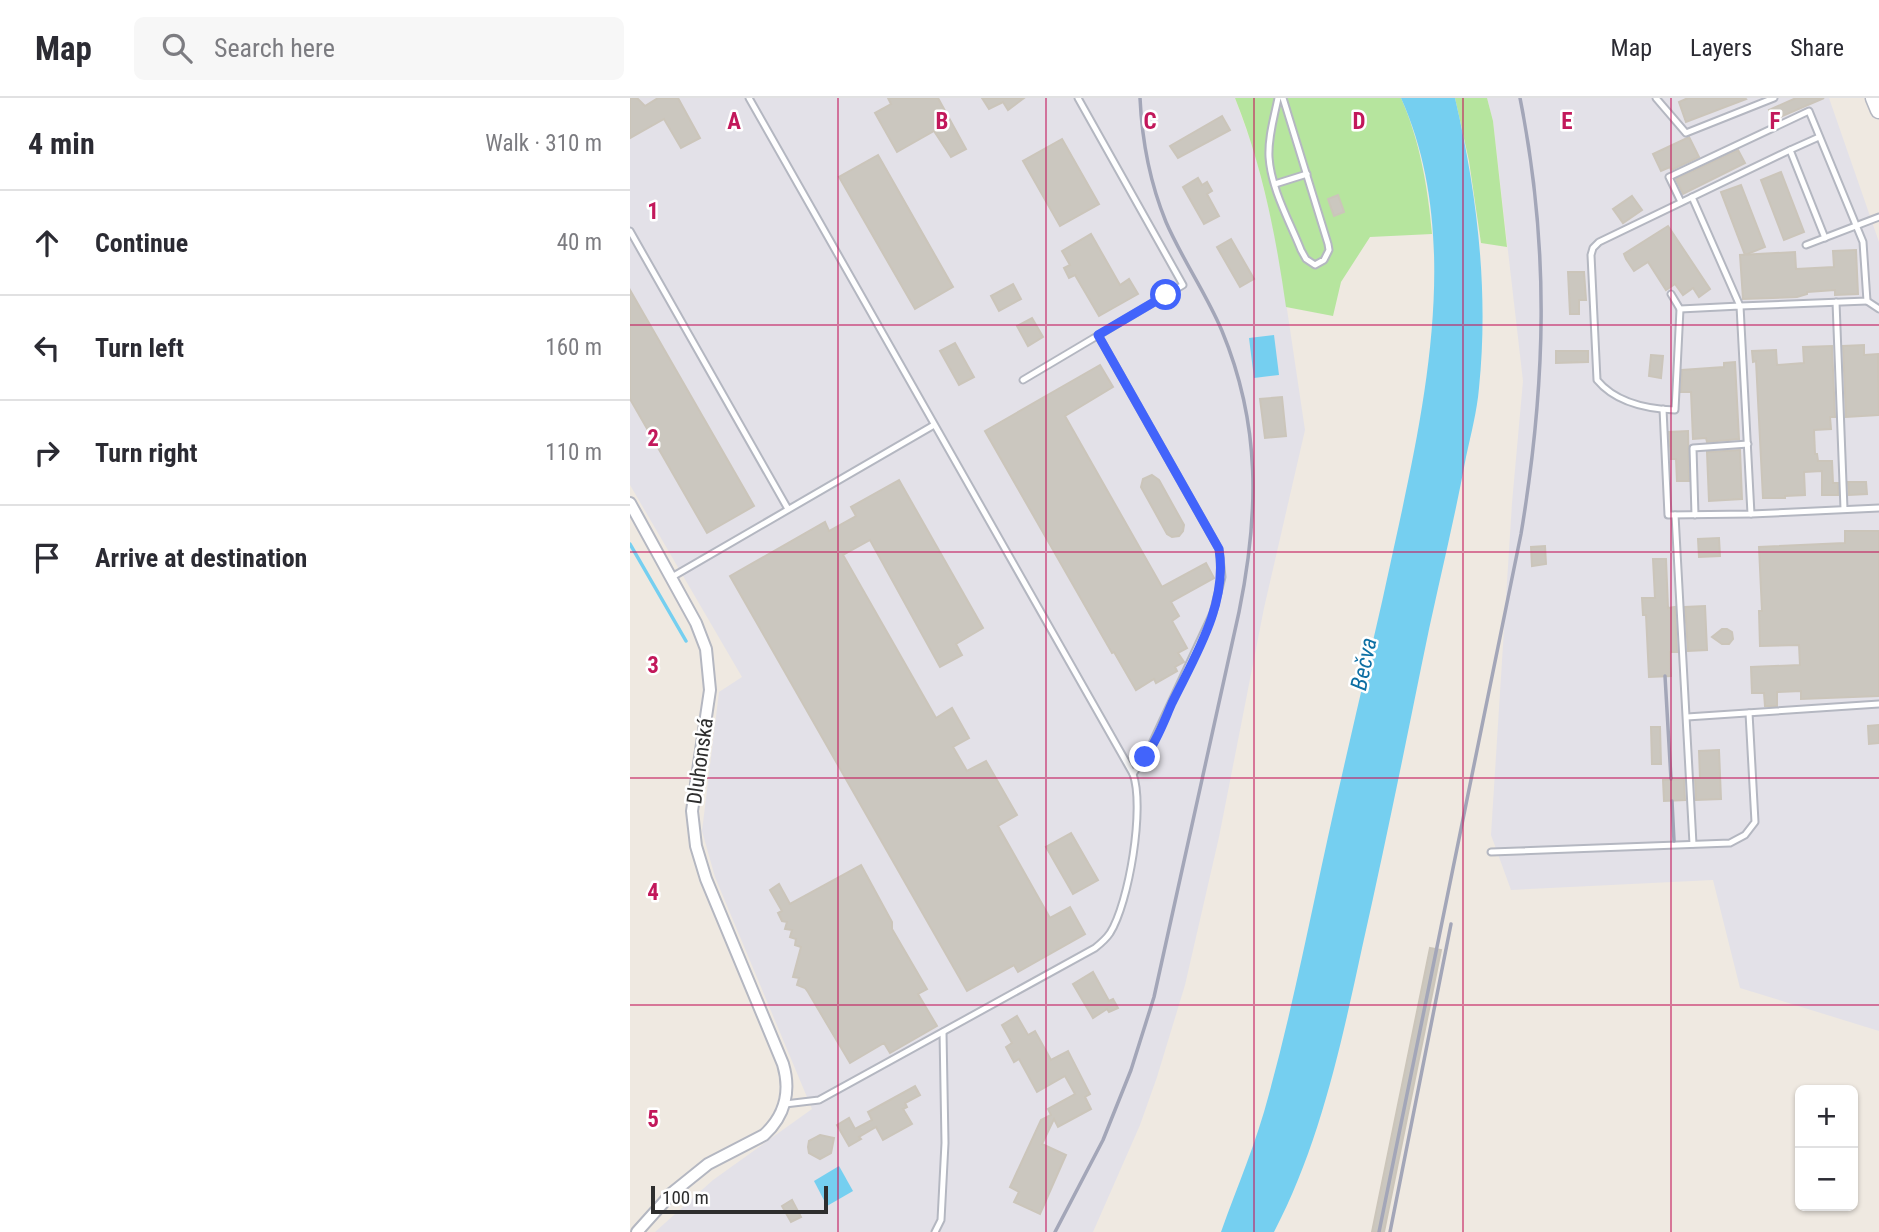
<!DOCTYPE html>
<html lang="en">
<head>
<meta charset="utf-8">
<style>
  :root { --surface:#fff; --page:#f7f7f7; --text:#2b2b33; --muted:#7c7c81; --line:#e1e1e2 }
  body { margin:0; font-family:"Roboto Condensed",sans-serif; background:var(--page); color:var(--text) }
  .controls { position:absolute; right:21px; bottom:21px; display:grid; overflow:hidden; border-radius:10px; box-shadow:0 2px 5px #0004 }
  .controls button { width:63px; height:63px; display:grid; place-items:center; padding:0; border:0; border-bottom:2px solid var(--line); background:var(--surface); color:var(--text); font:35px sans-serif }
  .scale { position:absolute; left:21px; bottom:18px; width:177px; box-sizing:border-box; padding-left:7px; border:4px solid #2e2e2e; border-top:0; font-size:19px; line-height:24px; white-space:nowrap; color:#2e2e2e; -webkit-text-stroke:5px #fff; paint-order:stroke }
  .stop { position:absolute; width:21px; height:21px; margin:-16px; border:5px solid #4264fb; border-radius:50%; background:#fff }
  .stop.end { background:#4264fb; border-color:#fff; box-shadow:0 2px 7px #0008 }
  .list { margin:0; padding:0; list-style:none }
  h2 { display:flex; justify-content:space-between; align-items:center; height:91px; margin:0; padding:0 28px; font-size:30px }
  h2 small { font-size:23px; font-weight:400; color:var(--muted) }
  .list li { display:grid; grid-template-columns:46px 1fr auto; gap:21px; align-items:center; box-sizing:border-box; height:105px; padding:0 28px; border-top:2px solid var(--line) }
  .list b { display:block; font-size:26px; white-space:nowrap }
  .list em { font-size:23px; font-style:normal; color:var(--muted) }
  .icon { flex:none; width:38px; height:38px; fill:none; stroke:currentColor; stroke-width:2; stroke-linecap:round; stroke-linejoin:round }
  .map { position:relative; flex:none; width:1249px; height:1134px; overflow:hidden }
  header { display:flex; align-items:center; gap:42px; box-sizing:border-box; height:98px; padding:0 35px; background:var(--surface); border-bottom:2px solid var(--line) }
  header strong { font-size:33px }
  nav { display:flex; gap:38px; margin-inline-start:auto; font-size:24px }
  .search { width:490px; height:63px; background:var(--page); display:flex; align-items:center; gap:18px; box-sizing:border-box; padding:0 24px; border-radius:10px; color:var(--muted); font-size:26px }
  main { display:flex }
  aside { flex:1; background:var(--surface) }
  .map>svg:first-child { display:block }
</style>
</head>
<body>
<header>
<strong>Map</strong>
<div class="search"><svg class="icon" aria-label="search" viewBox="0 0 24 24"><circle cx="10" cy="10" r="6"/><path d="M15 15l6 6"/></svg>Search here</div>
<nav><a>Map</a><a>Layers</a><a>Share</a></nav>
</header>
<main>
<aside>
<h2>4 min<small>Walk · 310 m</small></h2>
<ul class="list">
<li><svg class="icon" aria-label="ahead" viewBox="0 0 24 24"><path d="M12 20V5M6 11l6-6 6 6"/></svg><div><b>Continue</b></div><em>40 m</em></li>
<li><svg class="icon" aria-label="left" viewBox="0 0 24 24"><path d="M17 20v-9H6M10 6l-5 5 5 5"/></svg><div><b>Turn left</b></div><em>160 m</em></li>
<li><svg class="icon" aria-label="right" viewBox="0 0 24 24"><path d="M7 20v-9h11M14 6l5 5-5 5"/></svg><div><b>Turn right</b></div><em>110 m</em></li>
<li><svg class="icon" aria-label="arrive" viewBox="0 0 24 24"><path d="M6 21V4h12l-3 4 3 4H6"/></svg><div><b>Arrive at destination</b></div></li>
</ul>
</aside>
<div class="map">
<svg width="1249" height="1134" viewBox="0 0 1249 1134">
  <rect width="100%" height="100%" fill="#efe9e1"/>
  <g fill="#e3e1e8">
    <polygon points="0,0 605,0 625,56 647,144 675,332 634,510 589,739 555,887 527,979 510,1027 463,1134 25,1134 83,1082 182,1011 85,779 72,733 89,594 112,579 0,387"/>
    <polygon points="857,0 1199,0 1249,144 1249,933 1110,890 1083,782 881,792 861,737 882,405 893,283 863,23"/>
  </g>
  <g fill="#b6e59e">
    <path d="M605,0H771C790,43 798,90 802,136L740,139L711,184L703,218L656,209C646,138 632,67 605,0Z"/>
    <polygon points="825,0 857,0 863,23 877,149 851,145 839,63"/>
  </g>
  <g fill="#75cff0">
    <path d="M771,0H825C847,95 859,192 849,290C847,313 841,336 836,359C823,430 805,499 791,570C772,664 753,757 732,850C711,947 690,1046 644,1134H591C607,1089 627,1043 639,996C668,890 687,783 712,677C729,601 748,525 764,449C795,308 833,137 771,0Z"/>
    <polygon points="644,237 649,277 624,280 619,240"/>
    <polygon points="209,1068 223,1093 197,1108 184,1083"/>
  </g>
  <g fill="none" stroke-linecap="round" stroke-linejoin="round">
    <polyline stroke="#75cff0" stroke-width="3.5" points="0,446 56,543"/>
  </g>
  <g fill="#cbc7bf" stroke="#cbc5ba" stroke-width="2">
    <polygon points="0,0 7,0 15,8 28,0 48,0 70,40 51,50 34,21 0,40"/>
    <polygon points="258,0 308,0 336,51 321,59 304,33 267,54 245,15 261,6"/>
    <polygon points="352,0 394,0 378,12 373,4 359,11"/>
    <polygon points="1058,0 1115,0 1116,1 1056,24 1049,4"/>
    <polygon points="1166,0 1194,0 1143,22 1139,12"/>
    <polygon points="592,18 600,32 548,60 540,48"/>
    <polygon points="1059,39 1069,59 1041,72 1040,69 1031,73 1023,56"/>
    <polygon points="432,41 469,106 430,128 393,63"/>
    <polygon points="1108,52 1115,65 1053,96 1046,81"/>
    <polygon points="248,57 323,189 285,211 209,79"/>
    <polygon points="1151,74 1174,134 1154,142 1131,82"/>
    <polygon points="568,80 572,87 577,84 582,93 577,96 589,118 574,126 553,89"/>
    <polygon points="1111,87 1135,149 1115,157 1091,94"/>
    <polygon points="708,97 714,114 704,118 698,101"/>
    <polygon points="1002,98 1012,112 993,125 983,111"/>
    <polygon points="1038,128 1080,191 1069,199 1063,190 1053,197 1045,186 1036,192 1018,164 1004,173 996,161 994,156"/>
    <polygon points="461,136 490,187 499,181 508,196 469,218 445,177 439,180 434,170 440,167 432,153"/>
    <polygon points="601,141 624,181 610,189 587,149"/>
    <polygon points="1226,152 1228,196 1205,197 1205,192 1177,194 1177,196 1167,199 1113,201 1110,157 1165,154 1166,171 1204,169 1203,153"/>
    <polygon points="938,174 954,174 956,202 949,202 949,216 940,216"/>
    <polygon points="383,186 391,201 369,213 361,198"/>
    <polygon points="0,192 124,408 77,435 0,301"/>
    <polygon points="402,220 413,239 398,248 387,228"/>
    <polygon points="325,245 344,279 329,287 310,253"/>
    <polygon points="1234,247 1234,257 1248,256 1249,317 1216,319 1213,248"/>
    <polygon points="1202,248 1205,319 1200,319 1201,331 1184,332 1185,356 1187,356 1188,363 1202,363 1203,385 1208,385 1208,397 1192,397 1192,373 1174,374 1175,397 1155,398 1155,400 1133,400 1126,263 1123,264 1122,253 1146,252 1147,267 1174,265 1173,249"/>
    <polygon points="926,253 958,253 958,264 926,265"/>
    <polygon points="1021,257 1033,258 1031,280 1019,278"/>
    <polygon points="1105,264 1109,341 1077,344 1076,340 1063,341 1061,294 1051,294 1052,272 1094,269 1094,265"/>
    <polygon points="470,267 483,289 435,318 532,489 576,465 584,480 541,504 549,518 542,523 557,550 548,555 554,564 545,569 547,573 526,585 524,581 506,592 484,554 482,555 355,333"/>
    <polygon points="652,299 656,338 635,340 630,301"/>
    <polygon points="1058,333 1059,383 1047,383 1046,361 1041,361 1039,334"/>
    <polygon points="1110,352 1112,401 1079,403 1077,354"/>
    <polygon points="522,377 529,382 554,427 553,433 549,438 542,439 537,436 511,389 513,381"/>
    <polygon points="269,382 353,530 326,546 332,557 310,569 240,442 213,457 306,620 322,610 339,640 323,649 337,673 356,663 387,717 368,728 420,820 440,809 455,836 388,874 384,867 337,893 100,478 195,424 199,433 226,418 221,409"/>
    <polygon points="1218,384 1236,384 1237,396 1219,397"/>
    <polygon points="1215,433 1249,433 1249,598 1171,601 1171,593 1147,594 1147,608 1135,608 1134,595 1122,595 1121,569 1170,567 1169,547 1130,548 1129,513 1132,513 1129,449 1215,445"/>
    <polygon points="1089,440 1090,458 1069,459 1068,441"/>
    <polygon points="915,448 916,466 902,468 901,449"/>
    <polygon points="1023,461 1036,461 1038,510 1045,509 1047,554 1040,554 1041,578 1019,579 1016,517 1013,517 1012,500 1025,500"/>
    <polygon points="1075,508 1077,552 1058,553 1055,509"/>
    <polygon points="1092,531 1097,531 1102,534 1103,541 1099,546 1092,546 1082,539"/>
    <polygon points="1249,627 1249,645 1239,646 1238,628"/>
    <polygon points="1021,629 1030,629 1031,666 1022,666"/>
    <polygon points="1089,652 1091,701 1066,702 1065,680 1070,680 1069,653"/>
    <polygon points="1054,681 1055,702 1034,703 1033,682"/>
    <polygon points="441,735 468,782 443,796 416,749"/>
    <polygon points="231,767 262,824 262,831 297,891 288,896 307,928 260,955 254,945 220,965 178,894 175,890 167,887 169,880 163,879 171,849 165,847 166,841 160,839 162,832 155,831 157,824 152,823 148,815 152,813 140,792 149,786 160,806"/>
    <polygon points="800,850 811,852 754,1134 742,1134"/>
    <polygon points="463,874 479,903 483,901 488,910 479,914 477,911 463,920 443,886"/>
    <polygon points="387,918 398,937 405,933 421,962 438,953 460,996 455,999 461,1011 428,1029 424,1021 412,1046 436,1057 410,1116 384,1104 389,1094 380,1089 411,1022 421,1017 418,1011 445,996 435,978 407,994 389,961 384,964 376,949 382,945 372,927"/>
    <polygon points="285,988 290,997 275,1005 277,1009 273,1011 282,1026 253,1042 246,1029 229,1039 231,1041 219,1048 207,1027 219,1020 225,1031 242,1022 238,1014"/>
    <polygon points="190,1037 204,1040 201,1055 190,1061 179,1055 178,1049 179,1043"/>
    <polygon points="162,1102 171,1119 161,1124 152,1108"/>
  </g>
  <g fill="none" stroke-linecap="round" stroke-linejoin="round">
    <defs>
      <g id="service">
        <path d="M119,0L503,676C515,709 499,805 480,835C476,841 470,846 465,850L189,1002L155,1006"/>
        <path d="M648,0C644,20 638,39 639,59C641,91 660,124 671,152L676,161L685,167L694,162L699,152L698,146L653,0"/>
        <polyline points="1026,0 1056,35 1144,0"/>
        <polyline points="1189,39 1160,52 1195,140"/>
        <polyline points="645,86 677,76"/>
        <polyline points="1051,104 1039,79 1179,13 1233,144 1237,203 1110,208 1062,99"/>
        <polyline points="0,133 158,411"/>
        <polyline points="1176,147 1249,119"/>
        <polyline points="1041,196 1050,211 1110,208 1121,416"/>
        <polyline points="1237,203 1249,211"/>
        <polyline points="1206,204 1214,411"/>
        <path d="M1050,211L1045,312C1017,311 986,305 967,282L961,157L963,150L969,144L1160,52"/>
        <polyline points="468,237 589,451 592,479 583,515 518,654 503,676"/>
        <polyline points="393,282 553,187 448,0"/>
        <polyline points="1033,311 1038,417 1121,416 1249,410"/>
        <polyline points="1045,417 1063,746"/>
        <polyline points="1065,417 1063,350 1118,346"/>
        <polyline points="42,479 304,327"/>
        <polyline points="1057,619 1249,606"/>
        <polyline points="861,754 1100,745 1115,737 1125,724 1119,615"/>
        <polyline points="305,1134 311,1122 315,1045 313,934"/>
      </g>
      <path id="minor" d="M0,405L66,525L76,551L80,592L62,713L66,748L76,781L153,966C161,993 155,1018 134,1037L78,1066L42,1095L7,1134"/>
      <polyline id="secondary" points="1244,0 1249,12"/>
    </defs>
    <use href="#service" stroke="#b4b7c1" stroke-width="9"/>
    <use href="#minor" stroke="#b4b7c1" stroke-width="14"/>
    <use href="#secondary" stroke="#b4b7c1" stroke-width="19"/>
    <use href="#service" stroke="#fff" stroke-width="5"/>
    <use href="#minor" stroke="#fff" stroke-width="10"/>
    <use href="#secondary" stroke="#fff" stroke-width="16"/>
    <g stroke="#a3a6b8" stroke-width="3.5">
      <polyline points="1035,578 1041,681"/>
      <polyline points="1042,703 1044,743"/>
      <path d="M425,1134L473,1042L501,972L524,899L609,514C629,416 631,327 592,233C576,195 552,161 536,124C520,85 512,43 510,0"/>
      <path d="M749,1134L891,436C916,286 920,150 890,0"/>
      <polyline points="760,1134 821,826"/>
    </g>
  </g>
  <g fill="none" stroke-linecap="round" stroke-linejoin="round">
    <path stroke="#4264fb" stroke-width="9" d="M515,659C527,643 534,623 542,605C565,558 598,506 589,451L468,237L536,197"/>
  </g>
  <path fill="none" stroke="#c2185b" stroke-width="2" stroke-opacity="0.55" d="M208,0V1134M416,0V1134M624,0V1134M833,0V1134M1041,0V1134M0,227H1249M0,454H1249M0,680H1249M0,907H1249"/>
  <g text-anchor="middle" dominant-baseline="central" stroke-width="5" stroke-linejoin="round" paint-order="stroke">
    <g font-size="21" fill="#2e2e2e" stroke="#fff">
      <text transform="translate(70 663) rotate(-82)">Dluhonská</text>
    </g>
    <g font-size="23" font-style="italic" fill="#0d6fa3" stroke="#fff">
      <text transform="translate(734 566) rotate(-78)">Bečva</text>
    </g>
  </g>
  <g font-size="23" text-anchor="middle" font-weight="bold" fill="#c2185b" stroke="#fff" stroke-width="5" stroke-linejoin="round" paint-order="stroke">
    <text x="104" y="31">A</text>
    <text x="312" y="31">B</text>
    <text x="520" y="31">C</text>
    <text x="729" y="31">D</text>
    <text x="937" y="31">E</text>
    <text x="1145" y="31">F</text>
    <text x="23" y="121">1</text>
    <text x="23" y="348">2</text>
    <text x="23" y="575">3</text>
    <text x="23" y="802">4</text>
    <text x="23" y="1029">5</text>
  </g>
</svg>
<div class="controls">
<button>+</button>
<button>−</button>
</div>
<div class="scale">100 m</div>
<div class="stop" style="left:536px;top:197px"></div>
<div class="stop end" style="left:515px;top:659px"></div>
</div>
</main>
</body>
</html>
